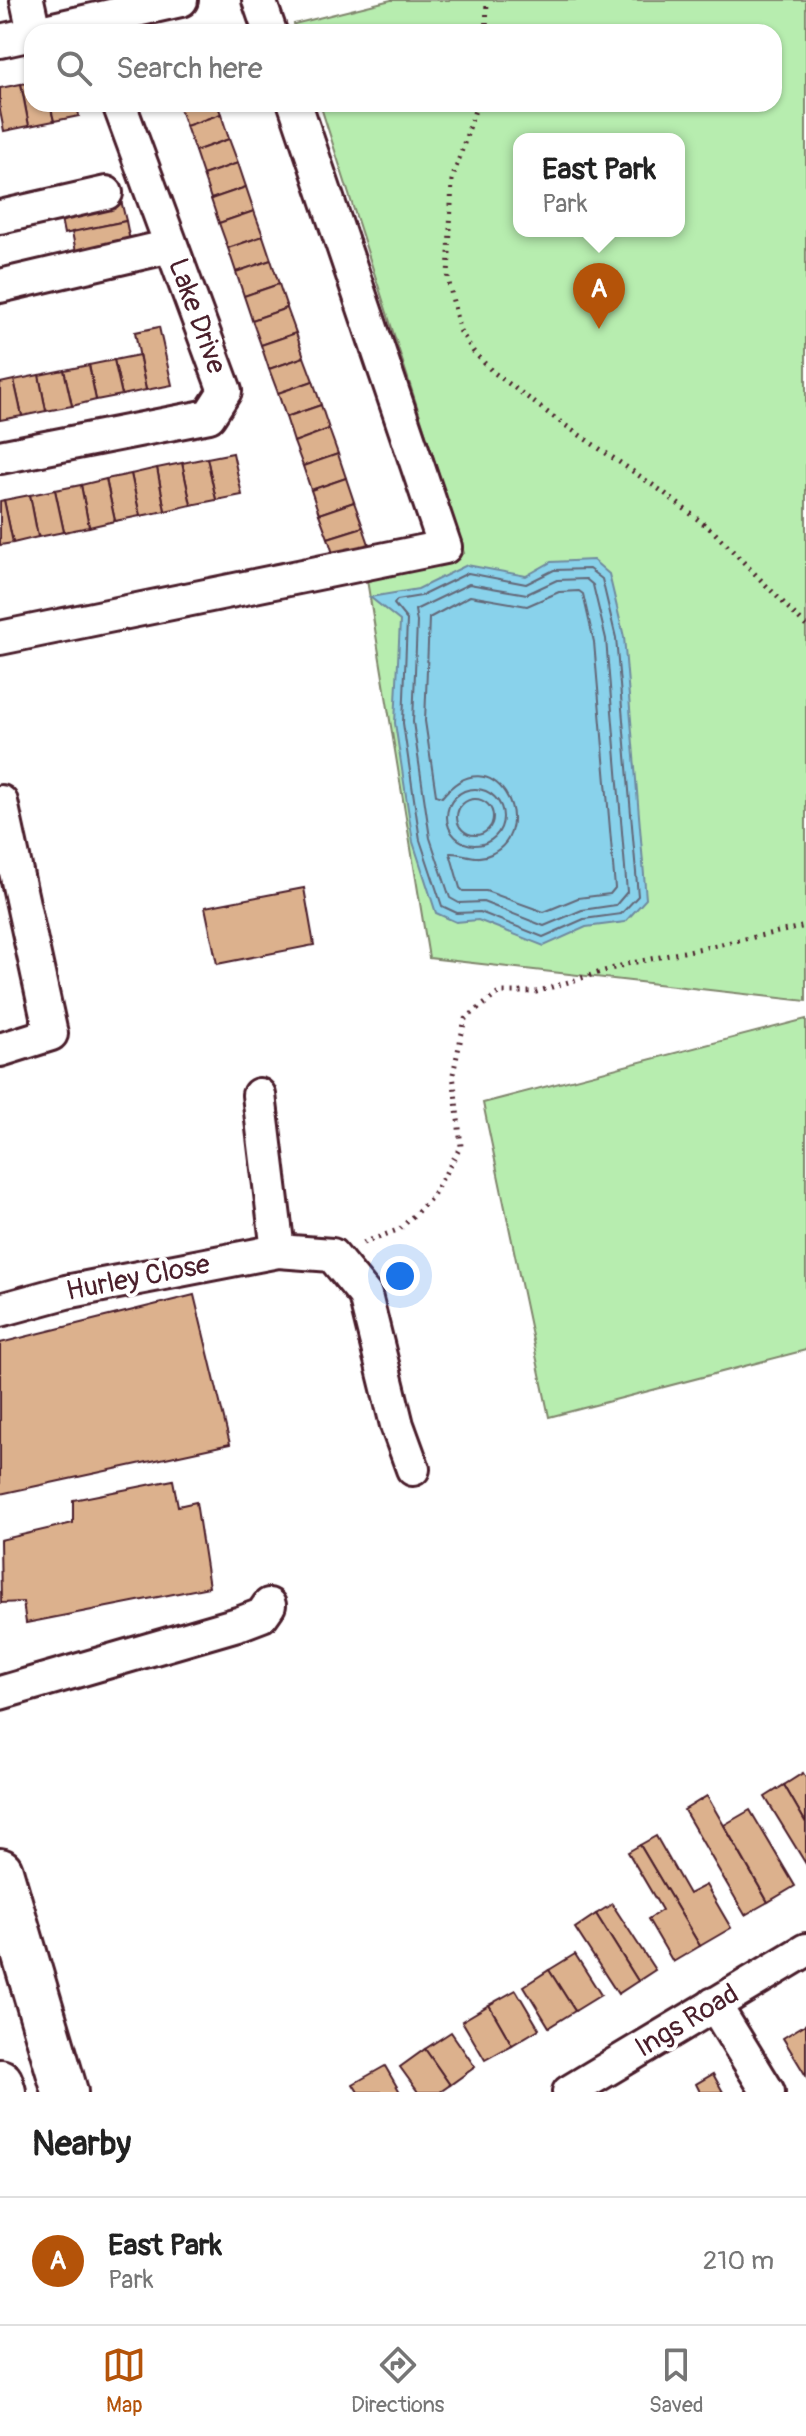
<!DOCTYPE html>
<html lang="en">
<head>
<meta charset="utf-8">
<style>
  :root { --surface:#fff; --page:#f2f2f2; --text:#222; --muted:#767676; --line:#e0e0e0; --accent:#b45309 }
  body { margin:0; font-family:Pangolin,sans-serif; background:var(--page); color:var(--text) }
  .you { position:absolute; left:400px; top:1276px; width:28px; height:28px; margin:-20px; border:6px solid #fff; border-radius:50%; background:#1a73e8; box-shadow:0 0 0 12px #1a73e833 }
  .badge { display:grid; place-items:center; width:52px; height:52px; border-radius:50%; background:var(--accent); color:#fff; font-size:26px; font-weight:700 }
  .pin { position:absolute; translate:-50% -66px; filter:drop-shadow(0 2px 4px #0008) }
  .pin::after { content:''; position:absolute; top:42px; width:28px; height:24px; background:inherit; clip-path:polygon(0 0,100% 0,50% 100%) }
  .popup { position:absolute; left:513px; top:133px; width:172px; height:104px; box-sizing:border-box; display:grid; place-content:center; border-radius:16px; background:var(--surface); filter:drop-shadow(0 2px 6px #0005); font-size:26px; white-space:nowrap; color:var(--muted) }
  .popup b { font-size:30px; color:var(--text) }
  .popup::after { content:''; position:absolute; left:50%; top:100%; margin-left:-16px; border:16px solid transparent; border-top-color:var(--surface) }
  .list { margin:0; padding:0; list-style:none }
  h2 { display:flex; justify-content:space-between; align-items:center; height:104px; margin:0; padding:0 32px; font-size:34px }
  h2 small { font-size:26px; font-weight:400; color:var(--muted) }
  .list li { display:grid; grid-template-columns:52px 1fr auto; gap:24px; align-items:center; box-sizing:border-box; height:128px; padding:0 32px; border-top:2px solid var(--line) }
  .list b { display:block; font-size:30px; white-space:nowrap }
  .list p { margin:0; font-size:26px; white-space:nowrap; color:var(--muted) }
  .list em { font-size:26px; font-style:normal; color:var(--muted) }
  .icon { flex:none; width:44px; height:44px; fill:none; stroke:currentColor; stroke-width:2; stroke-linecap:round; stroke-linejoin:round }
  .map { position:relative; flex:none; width:806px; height:2092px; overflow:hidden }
  .search { position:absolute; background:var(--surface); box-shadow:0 2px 6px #0004; left:24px; right:24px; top:24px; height:88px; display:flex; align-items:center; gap:20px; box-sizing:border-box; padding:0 28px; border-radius:24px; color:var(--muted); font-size:30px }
  .sheet { height:232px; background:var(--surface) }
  nav { display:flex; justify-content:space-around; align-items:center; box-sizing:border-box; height:112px; border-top:2px solid var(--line); background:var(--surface); font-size:22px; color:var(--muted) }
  nav a { display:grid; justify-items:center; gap:4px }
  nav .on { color:var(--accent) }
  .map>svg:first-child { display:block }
</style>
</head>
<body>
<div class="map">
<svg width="806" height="2092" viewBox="0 0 806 2092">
  <rect width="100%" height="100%" fill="#fff"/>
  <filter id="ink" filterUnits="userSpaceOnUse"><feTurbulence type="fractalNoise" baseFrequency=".0125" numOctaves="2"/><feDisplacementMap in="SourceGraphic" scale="16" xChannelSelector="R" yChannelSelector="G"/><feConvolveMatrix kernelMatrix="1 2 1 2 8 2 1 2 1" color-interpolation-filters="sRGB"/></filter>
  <g filter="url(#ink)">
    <g fill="#b7edaf" stroke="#80866d" stroke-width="2" fill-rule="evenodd">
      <path d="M391,0H806V1001L429,958L366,574L464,553L320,104H774V32H296L294,24ZM519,139H679V231H519Z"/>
      <polygon points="806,1019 806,1350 549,1417 483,1103"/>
    </g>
    <polygon fill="#89d2eb" stroke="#708a9e" stroke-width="2" points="593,560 609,574 624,637 646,899 625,922 586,927 544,946 478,920 456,922 436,913 413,842 395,723 400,621 370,597 418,589 467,565 526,576 551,562"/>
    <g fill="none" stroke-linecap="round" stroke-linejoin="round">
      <g stroke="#636778" stroke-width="2">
        <polygon points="589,569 602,579 616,638 638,896 621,914 584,919 543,937 480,912 457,913 442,906 420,840 403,723 407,620 394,604 397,600 421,596 468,573 526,584 554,570"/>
        <polygon points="586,579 593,585 606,639 627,892 616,905 582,910 544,926 483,902 459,903 450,898 430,838 413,722 417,622 415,610 469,584 527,594 557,580"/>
        <path d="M579,591L583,594L594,642L615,888L610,894L578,898L544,912L486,891H463L460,888L450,853C463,852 476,862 491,854C543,829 493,735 442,797L436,795L425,721L429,618L470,596L527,606L559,592Z"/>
        <circle cx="475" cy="817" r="28"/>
        <circle cx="475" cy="817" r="18"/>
      </g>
    </g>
    <g fill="#dcb18d" stroke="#4a1f2b" stroke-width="2">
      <polygon points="32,82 32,104 50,104 54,121 29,126 21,84"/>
      <polygon points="21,84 29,126 4,131 0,111 0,88"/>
      <polygon points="50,104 77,104 79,116 54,121"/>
      <polygon points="178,104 217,104 221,114 186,126"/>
      <polygon points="221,114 229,139 195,151 186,126"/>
      <polygon points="229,139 238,163 203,175 195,151"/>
      <polygon points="238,163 246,187 211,199 203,175"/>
      <polygon points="246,187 254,211 219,223 211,199"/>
      <polygon points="120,196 126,221 64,234 59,209"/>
      <polygon points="254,211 263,236 228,248 219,223"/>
      <polygon points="126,221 131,246 77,257 72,232"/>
      <polygon points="263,236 271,260 236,272 228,248"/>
      <polygon points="271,260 279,284 244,296 236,272"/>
      <polygon points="279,284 287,308 252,320 244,296"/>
      <polygon points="287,308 296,333 261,345 252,320"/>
      <polygon points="159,327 172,385 146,390 135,332"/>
      <polygon points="296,333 304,357 269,369 261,345"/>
      <polygon points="139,355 146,390 122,395 114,360"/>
      <polygon points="304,357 313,381 278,393 269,369"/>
      <polygon points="114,360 122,395 96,400 89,365"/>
      <polygon points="89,365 96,400 72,406 64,370"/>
      <polygon points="64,370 72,406 46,411 39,375"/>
      <polygon points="39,375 46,411 22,416 14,380"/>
      <polygon points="14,380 22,416 0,420 0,383"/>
      <polygon points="313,381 321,405 286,417 278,393"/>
      <polygon points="321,405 329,429 294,442 286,417"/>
      <polygon points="329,429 338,454 303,466 294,442"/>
      <polygon points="233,453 242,495 216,500 207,458"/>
      <polygon points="338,454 346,478 311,490 303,466"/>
      <polygon points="207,458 216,500 191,505 182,463"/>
      <polygon points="182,463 191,505 165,511 157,468"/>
      <polygon points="157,468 165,511 140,516 131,474"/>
      <polygon points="131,474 140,516 115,521 106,479"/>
      <polygon points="346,478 354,502 319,514 311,490"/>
      <polygon points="106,479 115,521 89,527 81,485"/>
      <polygon points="81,485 89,527 64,532 55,490"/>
      <polygon points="55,490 64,532 38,537 30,495"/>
      <polygon points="30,495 38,537 13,543 4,500"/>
      <polygon points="4,500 13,543 0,545 0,501"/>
      <polygon points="354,502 363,527 328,538 319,514"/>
      <polygon points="363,527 371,550 336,563 328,538"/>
      <polygon points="304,888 314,945 217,964 205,907"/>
      <polygon points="194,1295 230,1444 0,1494 0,1343"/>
      <polygon points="173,1480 178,1506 196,1502 209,1587 26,1623 23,1602 1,1603 0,1540 73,1523 73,1500"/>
      <polygon points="803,1773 806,1778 806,1823 784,1785"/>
      <polygon points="784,1785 806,1823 806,1864 765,1797"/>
      <polygon points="707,1796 768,1902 745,1915 684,1810"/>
      <polygon points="750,1810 795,1886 768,1902 724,1825"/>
      <polygon points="656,1836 689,1894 706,1885 731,1928 700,1946 640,1845"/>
      <polygon points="640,1845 700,1946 673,1962 648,1919 662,1910 628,1852"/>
      <polygon points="612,1904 655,1970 638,1981 596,1914"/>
      <polygon points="596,1914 638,1981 618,1994 575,1928"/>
      <polygon points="575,1954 601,1995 575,2011 549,1970"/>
      <polygon points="549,1970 575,2011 549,2027 524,1986"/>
      <polygon points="516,1990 539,2029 512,2045 489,2005"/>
      <polygon points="489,2005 512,2045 485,2060 462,2021"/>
      <polygon points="806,2024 806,2076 783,2038"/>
      <polygon points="451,2032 475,2067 450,2085 425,2049"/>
      <polygon points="425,2049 450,2085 440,2092 418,2092 400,2067"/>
      <polygon points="385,2066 400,2092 358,2092 353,2084"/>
      <polygon points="713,2074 723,2092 700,2092 696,2084"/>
    </g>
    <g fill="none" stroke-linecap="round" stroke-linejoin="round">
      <defs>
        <g id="minor">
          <polyline points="27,0 34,32"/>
          <polyline points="259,0 270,32"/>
          <polyline points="40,32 181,0"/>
          <polyline points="0,41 32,34"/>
          <polyline points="0,217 106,193"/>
          <polyline points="0,286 171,246"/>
          <polyline points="0,457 209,416 225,391 119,104"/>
          <polyline points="0,638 445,547 295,104"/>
          <polyline points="0,1050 51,1034 1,802"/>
          <polyline points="259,1095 278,1251"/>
          <polyline points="0,1310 66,1292 278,1251 332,1255 365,1295 397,1425 413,1469"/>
          <polyline points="0,1693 241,1623 262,1615 269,1605"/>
          <polyline points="714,2004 768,2092"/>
          <polyline points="569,2092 806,1950"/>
        </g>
        <g id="highway">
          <polyline points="0,1871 65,2092"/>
          <polyline points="0,2082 3,2092"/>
        </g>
      </defs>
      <use href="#minor" stroke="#4a1f2b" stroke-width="38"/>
      <use href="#highway" stroke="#4a1f2b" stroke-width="50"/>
      <g stroke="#4a1f2b" stroke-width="5" stroke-dasharray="2 6" stroke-linecap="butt">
        <polyline points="486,32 487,0"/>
        <polyline points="477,104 452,180 448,278 459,329 473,351 492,371 559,421 663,492 714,532 806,626"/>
        <polyline points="363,1243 400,1229 432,1197 461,1146 453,1074 465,1019 500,992 536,992 627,964 806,926"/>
      </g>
      <use href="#minor" stroke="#fff" stroke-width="32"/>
      <use href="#highway" stroke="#fff" stroke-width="44"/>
    </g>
  </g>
  <g text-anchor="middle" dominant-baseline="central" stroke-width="8" stroke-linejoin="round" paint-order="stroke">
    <g font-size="28" fill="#4a1f2b" stroke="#fff">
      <text transform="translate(197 316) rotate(70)">Lake Drive</text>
      <text transform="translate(138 1278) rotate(-11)">Hurley Close</text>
      <text transform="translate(687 2021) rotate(-31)">Ings Road</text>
    </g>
  </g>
</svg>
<div class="you"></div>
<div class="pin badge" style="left:599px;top:329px">A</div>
<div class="popup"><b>East Park</b>Park</div>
<div class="search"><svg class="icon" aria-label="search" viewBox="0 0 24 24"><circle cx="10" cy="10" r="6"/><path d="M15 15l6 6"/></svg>Search here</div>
</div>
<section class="sheet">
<h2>Nearby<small></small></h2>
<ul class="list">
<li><span class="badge">A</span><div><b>East Park</b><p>Park</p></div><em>210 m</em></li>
</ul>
</section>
<nav>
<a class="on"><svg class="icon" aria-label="map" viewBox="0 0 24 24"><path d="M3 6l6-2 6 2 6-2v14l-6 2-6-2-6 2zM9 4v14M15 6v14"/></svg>Map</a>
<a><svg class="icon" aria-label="directions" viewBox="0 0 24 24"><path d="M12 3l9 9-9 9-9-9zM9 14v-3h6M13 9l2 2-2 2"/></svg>Directions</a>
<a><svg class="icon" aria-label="saved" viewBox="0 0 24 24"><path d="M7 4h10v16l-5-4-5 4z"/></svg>Saved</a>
</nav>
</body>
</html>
